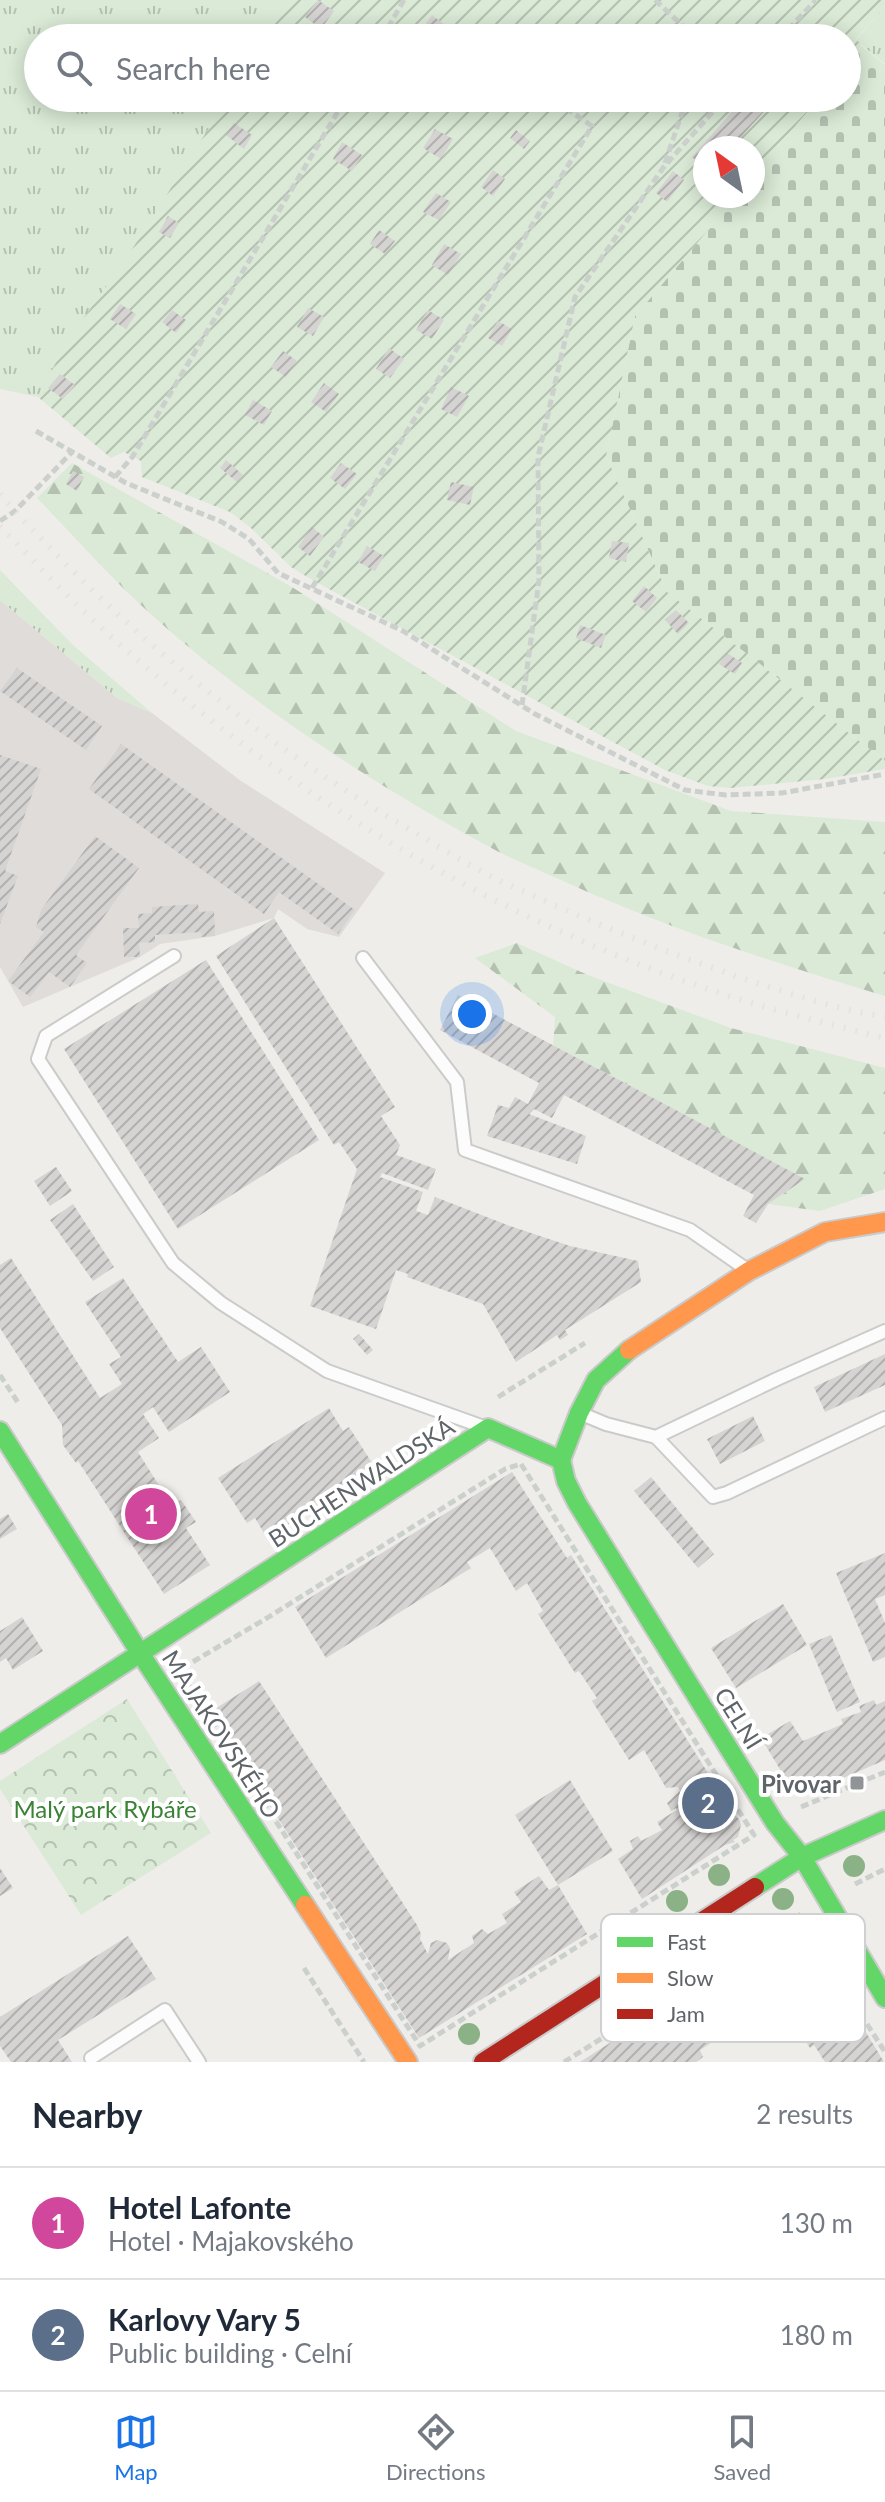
<!DOCTYPE html>
<html lang="en">
<head>
<meta charset="utf-8">
<style>
  :root { --surface:#fff; --page:#f6f6f7; --text:#1f2937; --muted:#747a83; --line:#e0e1e3; --accent:#1a73e8 }
  body { margin:0; font-family:Lato,sans-serif; background:var(--page); color:var(--text) }
  .compass { position:absolute; left:693px; top:136px; width:72px; height:72px; border-radius:50%; background:var(--surface); box-shadow:0 4px 20px #0003; rotate:327deg }
  .you { position:absolute; left:472px; top:1014px; width:28px; height:28px; margin:-20px; border:6px solid #fff; border-radius:50%; background:#1a73e8; box-shadow:0 0 0 12px #1a73e833 }
  .badge { display:grid; place-items:center; width:52px; height:52px; border-radius:50%; background:var(--accent); color:#fff; font-size:26px; font-weight:700 }
  .pin { position:absolute; translate:-50% -50%; border:4px solid #fff; box-shadow:0 2px 8px #0006 }
  .list { margin:0; padding:0; list-style:none }
  h2 { display:flex; justify-content:space-between; align-items:center; height:104px; margin:0; padding:0 32px; font-size:34px }
  h2 small { font-size:26px; font-weight:400; color:var(--muted) }
  .list li { display:grid; grid-template-columns:52px 1fr auto; gap:24px; align-items:center; box-sizing:border-box; height:112px; padding:0 32px; border-top:2px solid var(--line) }
  .list b { display:block; font-size:30px; white-space:nowrap }
  .list p { margin:0; font-size:26px; white-space:nowrap; color:var(--muted) }
  .list em { font-size:26px; font-style:normal; color:var(--muted) }
  .icon { flex:none; width:44px; height:44px; fill:none; stroke:currentColor; stroke-width:2; stroke-linecap:round; stroke-linejoin:round }
  .map { position:relative; flex:none; width:885px; height:2062px; overflow:hidden }
  .search { position:absolute; background:var(--surface); box-shadow:0 4px 20px #0003; left:24px; right:24px; top:24px; height:88px; display:flex; align-items:center; gap:20px; box-sizing:border-box; padding:0 28px; border-radius:44px; color:var(--muted); font-size:30px }
  .sheet { height:328px; background:var(--surface) }
  nav { display:flex; justify-content:space-around; align-items:center; box-sizing:border-box; height:112px; border-top:2px solid var(--line); background:var(--surface); font-size:22px; color:var(--muted) }
  nav a { display:grid; justify-items:center; gap:4px }
  nav .on { color:var(--accent) }
  .map>svg:first-child { display:block }
</style>
</head>
<body>
<div class="map">
<svg width="885" height="2062" viewBox="0 0 885 2062">
  <defs>
    <pattern id="grass-tufts" width="24" height="20" patternUnits="userSpaceOnUse" patternTransform="scale(2)"><rect width="24" height="20" fill="#daead6"/><path d="M3 7l-1-3M5 7V3M7 7l1-3M15 17l-1-3M17 17v-4M19 17l1-3" fill="none" stroke="#b4c1b1"/></pattern>
    <pattern id="forest-firs" width="22" height="20" patternUnits="userSpaceOnUse" patternTransform="scale(2)"><rect width="22" height="20" fill="#daead6"/><path d="M5 1l3.5 6h-7zM16 11l3.5 6h-7z" fill="#b4c1b1"/></pattern>
    <pattern id="cemetery-stones" width="16" height="16" patternUnits="userSpaceOnUse" patternTransform="scale(2)"><rect width="16" height="16" fill="#daead6"/><path d="M2 7V4a2 2 0 0 1 4 0v3zM10 15v-3a2 2 0 0 1 4 0v3z" fill="#b4c1b1"/></pattern>
    <pattern id="park-crowns" width="20" height="18" patternUnits="userSpaceOnUse" patternTransform="scale(2)"><rect width="20" height="18" fill="#daead6"/><path d="M2 6a3 3 0 1 1 6 0M12 15a3 3 0 1 1 6 0" fill="none" stroke="#b4c1b1"/></pattern>
    <pattern id="garden-furrows" width="10" height="10" patternUnits="userSpaceOnUse" patternTransform="scale(2)"><rect width="10" height="10" fill="#daead6"/><path d="M-1 1l2-2M0 10L10 0M9 11l2-2" fill="none" stroke="#b4c1b1"/></pattern>
    <pattern id="building-hatch" width="6" height="6" patternUnits="userSpaceOnUse" patternTransform="scale(2)"><rect width="6" height="6" fill="#d6d4d3"/><path d="M-1 1l2-2M0 6l6-6M5 7l2-2" fill="none" stroke="#b1b0af"/></pattern>
  </defs>
  <rect width="100%" height="100%" fill="#efedea"/>
  <polygon fill="#dfdcda" points="0,600 117,698 152,713 241,781 385,873 339,937 307,929 278,909 274,918 215,936 160,944 140,957 23,1007 0,967"/>
  <g fill="url(#grass-tufts)">
    <polygon points="0,0 292,0 268,38 38,38 38,98 230,98 38,397 0,389"/>
    <polygon points="885,6 885,64 856,40"/>
    <polygon points="0,570 73,645 152,713 117,698 0,600"/>
  </g>
  <g fill="url(#forest-firs)">
    <path d="M72,463L292,587L516,731L731,811L885,822V996C775,963 666,928 561,880C539,870 516,861 495,850C365,780 231,692 125,590C95,560 66,528 37,498Z"/>
    <polygon points="517,943 590,976 731,1028 885,1068 885,1189 820,1211 768,1204 805,1179 553,1045 555,1017 475,958"/>
  </g>
  <polygon fill="url(#cemetery-stones)" points="862,46 885,65 885,761 667,592 606,456 635,316 737,196 753,196 753,176 819,98 847,98 847,65"/>
  <polygon fill="url(#park-crowns)" points="127,1699 211,1833 81,1915 0,1789 0,1781"/>
  <g fill="url(#garden-furrows)">
    <polygon points="290,0 885,0 885,6 856,39 862,46 847,65 847,38 266,38"/>
    <polygon points="228,98 819,98 753,176 753,148 705,148 705,196 737,196 635,316 606,456 667,592 885,761 885,769 825,779 731,788 708,786 665,770 314,581 291,567 251,528 230,512 142,477 141,461 124,452 111,458 38,397 66,343 131,251"/>
  </g>
  <g fill="url(#building-hatch)">
    <polygon points="318,0 334,11 321,29 305,17"/>
    <polygon points="432,15 446,26 437,38 422,29"/>
    <polygon points="744,98 758,98 768,107 731,148 705,148 705,168 692,157"/>
    <polygon points="234,123 252,135 244,149 226,135"/>
    <polygon points="435,129 453,139 441,159 423,148"/>
    <polygon points="516,130 530,141 524,149 510,138"/>
    <polygon points="342,142 362,155 352,171 333,159"/>
    <polygon points="493,170 505,179 493,196 481,187"/>
    <polygon points="673,171 684,180 667,202 656,193"/>
    <polygon points="436,193 451,202 439,220 423,212"/>
    <polygon points="168,216 179,223 170,238 159,232"/>
    <polygon points="379,230 395,241 385,254 370,244"/>
    <polygon points="444,244 461,254 448,275 432,265"/>
    <polygon points="120,304 136,314 126,329 110,319"/>
    <polygon points="308,308 324,317 313,336 297,327"/>
    <polygon points="172,310 186,320 176,333 162,322"/>
    <polygon points="428,310 444,320 432,339 416,330"/>
    <polygon points="498,321 512,329 502,346 488,338"/>
    <polygon points="389,348 404,359 390,378 376,369"/>
    <polygon points="283,351 297,361 286,377 271,367"/>
    <polygon points="60,374 75,385 63,399 48,388"/>
    <polygon points="324,383 339,394 326,412 311,402"/>
    <polygon points="451,387 469,396 457,417 441,409"/>
    <polygon points="253,400 272,411 264,425 245,415"/>
    <polygon points="226,460 243,475 237,482 220,468"/>
    <polygon points="341,463 357,474 345,489 330,478"/>
    <polygon points="73,471 84,477 77,491 66,484"/>
    <polygon points="451,482 474,487 470,505 447,500"/>
    <polygon points="312,527 324,537 310,556 298,547"/>
    <polygon points="612,541 629,543 626,562 609,558"/>
    <polygon points="367,546 384,556 375,571 358,562"/>
    <polygon points="644,586 657,598 646,612 632,601"/>
    <polygon points="676,610 689,623 678,634 665,620"/>
    <polygon points="580,625 606,635 601,648 576,638"/>
    <polygon points="727,653 742,663 735,674 719,664"/>
    <polygon points="17,668 102,726 86,750 0,691"/>
    <polygon points="121,744 355,910 338,934 279,892 264,914 89,789"/>
    <polygon points="0,755 41,769 5,871 18,876 0,924"/>
    <polygon points="95,836 139,868 76,955 87,963 70,987 49,972 30,997 8,981 44,932 36,927 41,910"/>
    <polygon points="198,904 199,912 214,911 215,936 201,937 201,932 155,935 155,942 139,943 140,957 124,957 123,928 139,928 138,914 152,913 152,907"/>
    <polygon points="274,918 395,1107 381,1116 400,1145 396,1155 436,1169 428,1190 382,1173 380,1177 423,1192 416,1211 428,1215 435,1197 510,1226 570,1246 638,1261 641,1282 565,1330 568,1335 560,1340 557,1335 516,1362 483,1304 407,1277 408,1274 396,1270 376,1329 310,1306 357,1169 339,1142 334,1145 216,956"/>
    <polygon points="206,960 319,1140 178,1229 64,1049"/>
    <polygon points="458,995 657,1100 805,1179 768,1204 756,1223 743,1216 754,1195 564,1095 552,1118 534,1109 529,1114 586,1136 577,1164 487,1136 498,1105 509,1108 515,1097 528,1104 539,1083 440,1030"/>
    <polygon points="56,1167 72,1191 50,1206 34,1181"/>
    <polygon points="73,1204 114,1267 93,1281 50,1220"/>
    <polygon points="11,1258 100,1398 122,1384 109,1364 121,1357 85,1302 123,1278 178,1362 201,1347 230,1392 169,1432 153,1407 143,1414 159,1438 138,1452 172,1506 181,1500 196,1522 186,1528 210,1565 164,1594 78,1461 76,1463 63,1445 62,1425 0,1328 0,1265"/>
    <polygon points="359,1334 373,1350 367,1355 353,1339"/>
    <polygon points="885,1354 885,1385 825,1412 814,1387"/>
    <polygon points="329,1408 343,1431 349,1427 376,1469 267,1538 255,1518 247,1523 218,1478"/>
    <polygon points="753,1416 765,1441 720,1464 707,1439"/>
    <polygon points="512,1472 567,1558 571,1555 708,1773 716,1779 713,1781 715,1785 732,1812 739,1819 741,1825 738,1837 733,1840 735,1842 725,1845 642,1899 618,1859 633,1849 630,1841 638,1836 641,1841 662,1830 657,1822 677,1810 676,1808 671,1811 667,1803 680,1791 678,1787 666,1788 644,1750 629,1760 592,1701 597,1698 579,1671 575,1673 538,1614 543,1611 527,1583 516,1591 490,1548 467,1562 471,1568 326,1658 295,1607"/>
    <polygon points="651,1477 714,1554 698,1568 634,1491"/>
    <polygon points="8,1514 17,1529 0,1539 0,1519"/>
    <polygon points="885,1553 885,1595 875,1599 885,1623 885,1657 873,1662 836,1573"/>
    <polygon points="783,1604 807,1645 736,1688 711,1648"/>
    <polygon points="22,1617 43,1651 13,1670 6,1658 0,1662 0,1631"/>
    <polygon points="831,1635 860,1702 837,1712 809,1644"/>
    <polygon points="259,1681 417,1925 421,1934 420,1939 428,1954 431,1943 437,1940 447,1943 450,1948 448,1960 474,1943 472,1936 482,1929 488,1934 507,1923 502,1914 521,1902 514,1892 539,1876 549,1890 558,1885 587,1934 419,2038 210,1712"/>
    <polygon points="874,1700 876,1705 885,1701 885,1760 804,1795 792,1789 761,1738 790,1721 803,1741 843,1724 841,1719 861,1712 859,1706"/>
    <polygon points="570,1780 613,1851 558,1885 515,1815"/>
    <polygon points="0,1868 13,1888 0,1896"/>
    <polygon points="791,1927 804,1930 884,2062 825,2062 814,2045 810,2048 798,2030 802,2027 794,2015 776,2025 766,2008 745,2022 749,2028 729,2041 725,2034 700,2050 703,2057 696,2062 580,2062"/>
    <polygon points="128,1936 156,1979 58,2040 72,2062 11,2062 0,2046 0,2017"/>
  </g>
  <g fill="none" stroke-linecap="round" stroke-linejoin="round">
    <defs>
      <g id="lane">
        <polyline points="174,956 46,1036 38,1059 173,1263 221,1303 327,1371 481,1426"/>
        <polyline points="363,958 457,1082 465,1150 690,1230 746,1269"/>
        <polyline points="582,1414 606,1424 656,1437 777,1379 885,1331"/>
        <polyline points="656,1437 713,1497 727,1493 885,1418"/>
        <polyline points="91,2058 165,2010 199,2062"/>
      </g>
      <g id="fast">
        <polyline points="0,1431 140,1653 305,1905"/>
        <polyline points="561,1460 566,1481 577,1503 775,1823 802,1857 885,1998"/>
        <polyline points="0,1744 488,1428 561,1460 579,1413 596,1380 629,1350"/>
        <polyline points="755,1887 802,1857 885,1820"/>
      </g>
      <g id="slow">
        <polyline points="629,1350 749,1271 825,1232 885,1222"/>
        <polyline points="305,1905 408,2062"/>
      </g>
      <polyline id="jam" points="483,2062 755,1887"/>
    </defs>
    <use href="#lane" stroke="#cbcbca" stroke-width="16"/>
    <use href="#fast" stroke="#c9cac9" stroke-width="22"/>
    <use href="#slow" stroke="#c9cac9" stroke-width="22"/>
    <use href="#jam" stroke="#c9cac9" stroke-width="22"/>
    <g stroke="#cbd0cd" stroke-width="5" stroke-dasharray="8 4" stroke-linecap="butt">
      <polyline points="655,0 696,38"/>
      <polyline points="382,38 404,0"/>
      <polyline points="780,38 816,0"/>
      <polyline points="665,163 687,98"/>
      <polyline points="36,431 126,483 222,522 249,539 278,573 403,631 535,714 685,790 726,795 782,793 885,774"/>
      <polyline points="115,477 133,456 346,98"/>
      <polyline points="0,521 15,511 72,452"/>
      <polyline points="312,588 592,126 551,98"/>
      <polyline points="522,705 539,581 538,457 575,297 663,168 725,98"/>
      <polyline points="0,1375 19,1404"/>
      <polyline points="498,1397 585,1343"/>
      <polygon points="521,1464 754,1835 420,2046 179,1670 267,1618 505,1469"/>
      <polyline points="801,1807 885,1772"/>
      <polyline points="855,1884 885,1869"/>
      <polyline points="304,1968 364,2062"/>
      <polyline points="867,2024 885,2052"/>
      <polyline points="564,2062 801,1914"/>
    </g>
    <use href="#lane" stroke="#fdfcfc" stroke-width="12"/>
    <use href="#fast" stroke="#63d668" stroke-width="18"/>
    <use href="#slow" stroke="#ff974d" stroke-width="18"/>
    <use href="#jam" stroke="#b3261e" stroke-width="18"/>
    <g stroke="#e4e4e4" stroke-width="6" stroke-dasharray="2 10" stroke-linecap="butt">
      <path d="M0,494C118,627 256,740 409,829C435,844 461,861 488,875C550,904 613,931 677,955C743,979 816,1005 885,1017"/>
      <path d="M0,526C40,568 81,611 125,649C291,795 484,912 693,984C756,1006 820,1022 885,1038"/>
    </g>
  </g>
  <g fill="#8bb286">
    <circle cx="854" cy="1866" r="11"/>
    <circle cx="719" cy="1875" r="11"/>
    <circle cx="783" cy="1899" r="11"/>
    <circle cx="677" cy="1901" r="11"/>
    <circle cx="469" cy="2034" r="11"/>
  </g>
  <rect fill="#919496" stroke="#fff" stroke-width="3" x="849" y="1775" width="16" height="16" rx="4"/>
  <g text-anchor="middle" dominant-baseline="central" stroke-width="8" stroke-linejoin="round" paint-order="stroke">
    <g font-size="24" fill="#5f6468" stroke="#fff">
      <text transform="translate(361 1482) rotate(-33)">BUCHENWALDSKÁ</text>
      <text transform="translate(739 1718) rotate(58)">CELNÍ</text>
      <text transform="translate(222 1734) rotate(57)">MAJAKOVSKÉHO</text>
    </g>
    <g font-size="24" font-weight="bold" fill="#5f6468" stroke="#fff" text-anchor="end">
      <text x="841" y="1783">Pivovar</text>
    </g>
    <g font-size="24" fill="#3a8234" stroke="#fff">
      <text x="105" y="1808">Malý park Rybáře</text>
    </g>
  </g>
  <rect x="601" y="1914" width="264" height="128" rx="12" fill="#fff" stroke="#cfd0d2" stroke-width="2"/>
  <rect x="617" y="1937" width="36" height="10" fill="#63d668"/>
  <rect x="617" y="1973" width="36" height="10" fill="#ff974d"/>
  <rect x="617" y="2009" width="36" height="10" fill="#b3261e"/>
  <g font-size="22" fill="#5f6468">
    <text x="667" y="1950">Fast</text>
    <text x="667" y="1986">Slow</text>
    <text x="667" y="2022">Jam</text>
  </g>
</svg>
<svg class="compass" viewBox="-18 -18 36 36"><path d="M0-13l5 13h-10z" fill="#e53935"/><path d="M0 13l5-13h-10z" fill="#747a83"/></svg>
<div class="you"></div>
<div class="pin badge" style="left:151px;top:1514px;background:#d1479c">1</div>
<div class="pin badge" style="left:708px;top:1803px;background:#5c6f8a">2</div>
<div class="search"><svg class="icon" aria-label="search" viewBox="0 0 24 24"><circle cx="10" cy="10" r="6"/><path d="M15 15l6 6"/></svg>Search here</div>
</div>
<section class="sheet">
<h2>Nearby<small>2 results</small></h2>
<ul class="list">
<li><span class="badge" style="background:#d1479c">1</span><div><b>Hotel Lafonte</b><p>Hotel · Majakovského</p></div><em>130 m</em></li>
<li><span class="badge" style="background:#5c6f8a">2</span><div><b>Karlovy Vary 5</b><p>Public building · Celní</p></div><em>180 m</em></li>
</ul>
</section>
<nav>
<a class="on"><svg class="icon" aria-label="map" viewBox="0 0 24 24"><path d="M3 6l6-2 6 2 6-2v14l-6 2-6-2-6 2zM9 4v14M15 6v14"/></svg>Map</a>
<a><svg class="icon" aria-label="directions" viewBox="0 0 24 24"><path d="M12 3l9 9-9 9-9-9zM9 14v-3h6M13 9l2 2-2 2"/></svg>Directions</a>
<a><svg class="icon" aria-label="saved" viewBox="0 0 24 24"><path d="M7 4h10v16l-5-4-5 4z"/></svg>Saved</a>
</nav>
</body>
</html>
